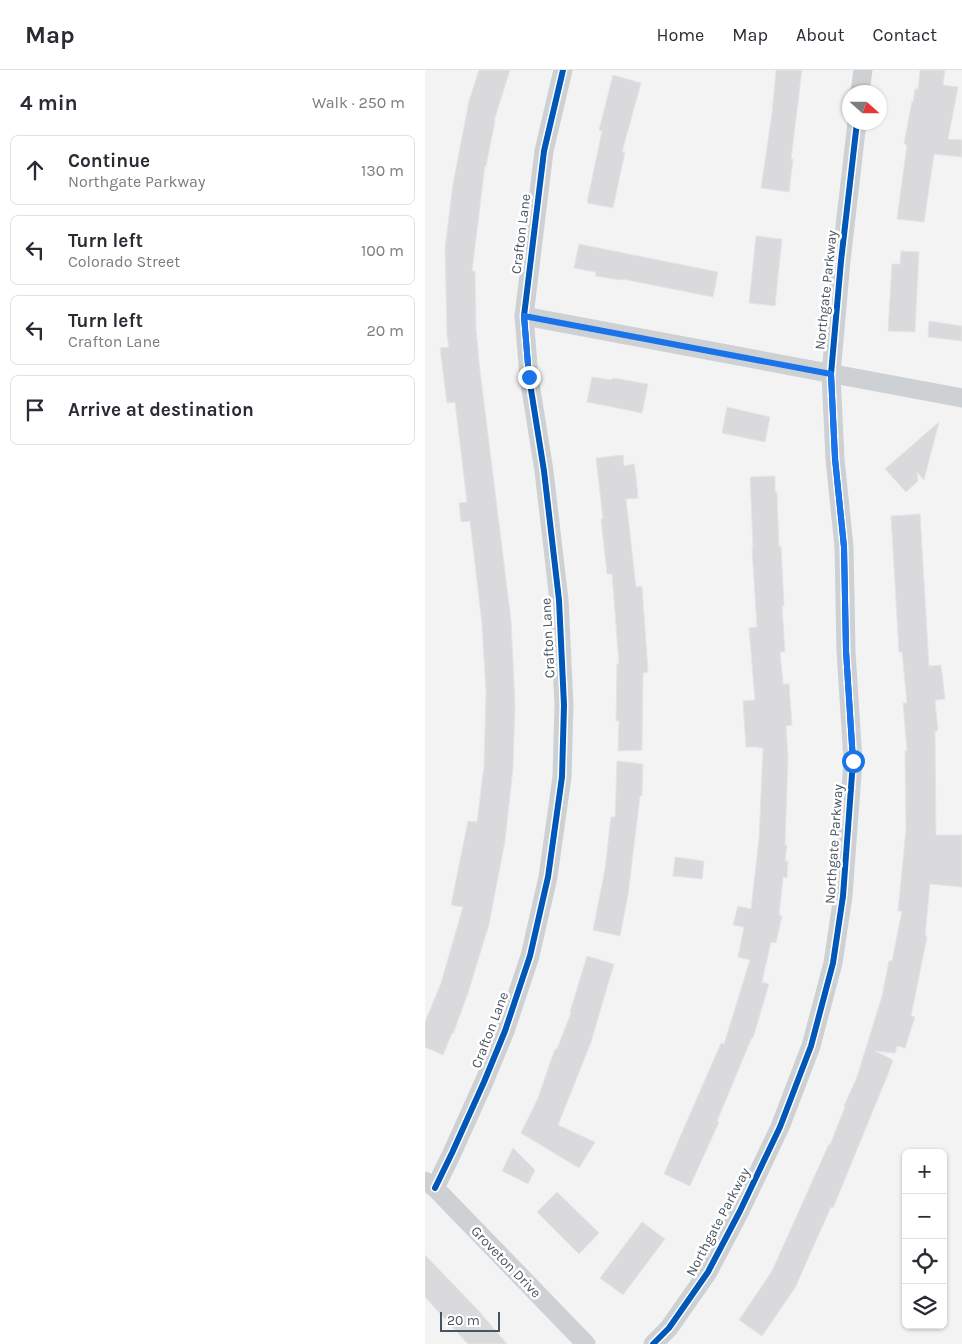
<!DOCTYPE html>
<html lang="en">
<head>
<meta charset="utf-8">
<style>
  :root { --surface:#fff; --page:#f7f7f7; --text:#2b2b33; --muted:#7c7c81; --line:#e1e1e2 }
  body { margin:0; font-family:Karla,sans-serif; background:var(--page); color:var(--text) }
  .controls { position:absolute; right:15px; bottom:15px; display:grid; overflow:hidden; border-radius:8px; box-shadow:0 1px 4px #0004 }
  .controls button { width:45px; height:45px; display:grid; place-items:center; padding:0; border:0; border-bottom:1px solid var(--line); background:var(--surface); color:var(--text); font:25px sans-serif }
  .compass { position:absolute; left:417px; top:15px; width:45px; height:45px; border-radius:50%; background:var(--surface); box-shadow:0 1px 4px #0004; rotate:111deg }
  .scale { position:absolute; left:15px; bottom:12px; width:60px; box-sizing:border-box; padding-left:5px; border:2px solid #485561; border-top:0; font-size:14px; line-height:18px; white-space:nowrap; color:#485561; -webkit-text-stroke:4px #fff; paint-order:stroke }
  .stop { position:absolute; width:15px; height:15px; margin:-11px; border:4px solid #1a73e8; border-radius:50%; background:#fff }
  .stop.end { background:#1a73e8; border-color:#fff; box-shadow:0 1px 5px #0008 }
  .list { margin:0; padding:0; list-style:none }
  h2 { display:flex; justify-content:space-between; align-items:center; height:65px; margin:0; padding:0 20px; font-size:21px }
  h2 small { font-size:16px; font-weight:400; color:var(--muted) }
  .list li { display:grid; grid-template-columns:32px 1fr auto; gap:15px; align-items:center; box-sizing:border-box; height:70px; margin:0 10px 10px; padding:0 10px; border:1px solid var(--line); border-radius:8px }
  .list b { display:block; font-size:19px; white-space:nowrap }
  .list p { margin:0; font-size:16px; white-space:nowrap; color:var(--muted) }
  .list em { font-size:16px; font-style:normal; color:var(--muted) }
  .icon { flex:none; width:28px; height:28px; fill:none; stroke:currentColor; stroke-width:2; stroke-linecap:round; stroke-linejoin:round }
  .map { position:relative; flex:none; width:537px; height:1274px; overflow:hidden }
  header { display:flex; align-items:center; gap:30px; box-sizing:border-box; height:70px; padding:0 25px; background:var(--surface); border-bottom:1px solid var(--line) }
  header strong { font-size:24px }
  nav { display:flex; gap:28px; margin-inline-start:auto; font-size:18px }
  main { display:flex }
  aside { flex:1; background:var(--surface) }
  .map>svg:first-child { display:block }
</style>
</head>
<body>
<header>
<strong>Map</strong>
<nav><a>Home</a><a>Map</a><a>About</a><a>Contact</a></nav>
</header>
<main>
<aside>
<h2>4 min<small>Walk · 250 m</small></h2>
<ul class="list">
<li><svg class="icon" aria-label="ahead" viewBox="0 0 24 24"><path d="M12 20V5M6 11l6-6 6 6"/></svg><div><b>Continue</b><p>Northgate Parkway</p></div><em>130 m</em></li>
<li><svg class="icon" aria-label="left" viewBox="0 0 24 24"><path d="M17 20v-9H6M10 6l-5 5 5 5"/></svg><div><b>Turn left</b><p>Colorado Street</p></div><em>100 m</em></li>
<li><svg class="icon" aria-label="left" viewBox="0 0 24 24"><path d="M17 20v-9H6M10 6l-5 5 5 5"/></svg><div><b>Turn left</b><p>Crafton Lane</p></div><em>20 m</em></li>
<li><svg class="icon" aria-label="arrive" viewBox="0 0 24 24"><path d="M6 21V4h12l-3 4 3 4H6"/></svg><div><b>Arrive at destination</b></div></li>
</ul>
</aside>
<div class="map">
<svg width="537" height="1274" viewBox="0 0 537 1274">
  <rect width="100%" height="100%" fill="#f3f3f3"/>
  <g fill="#dadadc" stroke="#e4e5e5">
    <polygon points="54,0 85,0 69,51 70,51 61,96 60,96 47,201 50,201 51,259 54,292 86,550 90,635 88,698 80,771 64,854 43,923 28,964 27,963 18,985 0,977 0,952 16,913 38,837 26,835 43,751 52,752 59,696 61,622 57,554 45,451 36,452 34,433 42,432 30,332 22,333 15,278 24,277 22,266 20,178 28,114 44,31"/>
    <polygon points="351,0 377,0 366,89 368,89 364,122 336,118 347,43"/>
    <polygon points="495,0 520,0 518,15 533,17 523,69 537,70 537,87 509,84 499,152 472,149 482,75 479,74 487,31 488,32 490,19 493,19"/>
    <polygon points="188,5 216,13 197,82 200,82 188,138 162,133 177,61 174,60"/>
    <polygon points="331,166 357,169 350,236 324,233"/>
    <polygon points="154,174 293,202 288,227 197,209 196,210 170,206 171,202 149,198"/>
    <polygon points="476,181 494,182 490,262 463,261 467,194 475,194"/>
    <polygon points="504,251 537,256 537,271 503,267"/>
    <polygon points="167,307 187,310 188,308 223,314 217,343 162,332"/>
    <polygon points="302,337 345,347 340,372 297,363"/>
    <polygon points="514,352 499,410 492,402 493,411 481,422 460,399"/>
    <polygon points="198,385 199,396 209,394 211,406 213,428 201,429 211,517 217,516 223,602 218,603 217,680 193,681 194,651 191,651 192,594 194,594 187,504 182,504 176,449 178,449 171,388"/>
    <polygon points="350,406 350,422 352,422 354,477 356,476 359,536 357,536 360,582 355,582 358,614 364,614 367,655 361,656 363,688 360,775 362,775 360,791 363,791 362,808 358,807 354,845 357,846 351,873 346,872 337,912 344,914 328,968 327,967 292,1051 294,1052 265,1116 239,1104 296,973 299,974 325,890 313,887 319,857 308,855 313,836 326,839 334,769 338,678 334,678 334,677 321,677 318,631 330,630 324,558 332,557 327,478 328,478 325,407"/>
    <polygon points="495,444 504,596 516,595 520,629 510,630 513,661 510,661 511,765 537,765 537,817 505,814 500,866 502,867 486,946 490,947 480,978 472,976 470,983 450,981 468,990 463,1004 408,1138 406,1137 370,1218 337,1266 314,1250 347,1201 404,1074 405,1075 420,1037 419,1036 432,1007 457,926 464,891 467,891 477,841 473,841 481,759 480,681 482,681 478,633 482,633 477,582 474,582 466,446"/>
    <polygon points="192,691 218,694 217,726 215,726 203,825 195,866 168,860 180,799 186,747 190,747"/>
    <polygon points="250,787 279,791 277,809 248,806"/>
    <polygon points="162,886 189,894 166,972 133,1055 170,1072 154,1098 96,1063 113,1028 130,979 132,979 146,943 145,942"/>
    <polygon points="88,1078 110,1100 103,1114 77,1101"/>
    <polygon points="132,1122 174,1163 154,1184 112,1142"/>
    <polygon points="217,1152 240,1169 198,1225 175,1208"/>
    <polygon points="0,1185 53,1240 82,1274 43,1274 0,1227"/>
  </g>
  <g fill="none" stroke-linecap="round" stroke-linejoin="round">
    <g stroke="#ced1d4" stroke-width="19">
      <polyline points="435,22 438,0"/>
      <polyline points="99,246 537,328"/>
      <polyline points="0,1111 10,1118 161,1274"/>
      <polyline points="10,1118 27,1083 59,1012 80,961 105,886 123,807 137,707 139,635 134,530 119,401 104,307 99,246 119,81 138,0"/>
      <polyline points="228,1274 244,1258 283,1202 315,1141 355,1057 386,976 408,893 418,826 428,691 421,581 419,477 410,389 406,304 416,191 432,52"/>
    </g>
    <defs>
      <g id="cycleway">
        <polyline points="10,1118 27,1083 59,1012 80,961 105,886 123,807 137,707 139,635 134,530 119,401 104,307 99,246 119,81 138,0"/>
        <polyline points="228,1274 244,1258 283,1202 315,1141 355,1057 386,976 408,893 418,826 428,691 421,581 419,477 410,389 406,304 416,191 432,52"/>
      </g>
    </defs>
    <use href="#cycleway" stroke="#fff" stroke-width="9"/>
    <use href="#cycleway" stroke="#0057b8" stroke-width="6"/>
  </g>
  <g fill="none" stroke-linecap="round" stroke-linejoin="round">
    <polyline stroke="#1a73e8" stroke-width="6" points="104,307 99,246 406,304 410,388 419,477 421,581 428,691"/>
  </g>
  <g text-anchor="middle" dominant-baseline="central" stroke-width="5" stroke-linejoin="round" paint-order="stroke">
    <g font-size="14" fill="#485561" stroke="#fff">
      <text transform="translate(96 164) rotate(-83)">Crafton Lane</text>
      <text transform="translate(401 220) rotate(-84)">Northgate Parkway</text>
      <text transform="translate(123 568) rotate(-93)">Crafton Lane</text>
      <text transform="translate(409 774) rotate(-86)">Northgate Parkway</text>
      <text transform="translate(65 960) rotate(-69)">Crafton Lane</text>
      <text transform="translate(293 1152) rotate(-62)">Northgate Parkway</text>
      <text transform="translate(81 1192) rotate(46)">Groveton Drive</text>
    </g>
  </g>
</svg>
<div class="controls">
<button>+</button>
<button>−</button>
<button><svg class="icon" aria-label="locate" viewBox="0 0 24 24"><circle cx="12" cy="12" r="6"/><path d="M12 2v4M12 18v4M2 12h4M18 12h4"/></svg></button>
<button><svg class="icon" aria-label="layers" viewBox="0 0 24 24"><path d="M12 4l9 5-9 5-9-5zM3 14l9 5 9-5"/></svg></button>
</div>
<svg class="compass" viewBox="-18 -18 36 36"><path d="M0-13l5 13h-10z" fill="#e53935"/><path d="M0 13l5-13h-10z" fill="#7c7c81"/></svg>
<div class="scale">20 m</div>
<div class="stop" style="left:428px;top:691px"></div>
<div class="stop end" style="left:104px;top:307px"></div>
</div>
</main>
</body>
</html>
